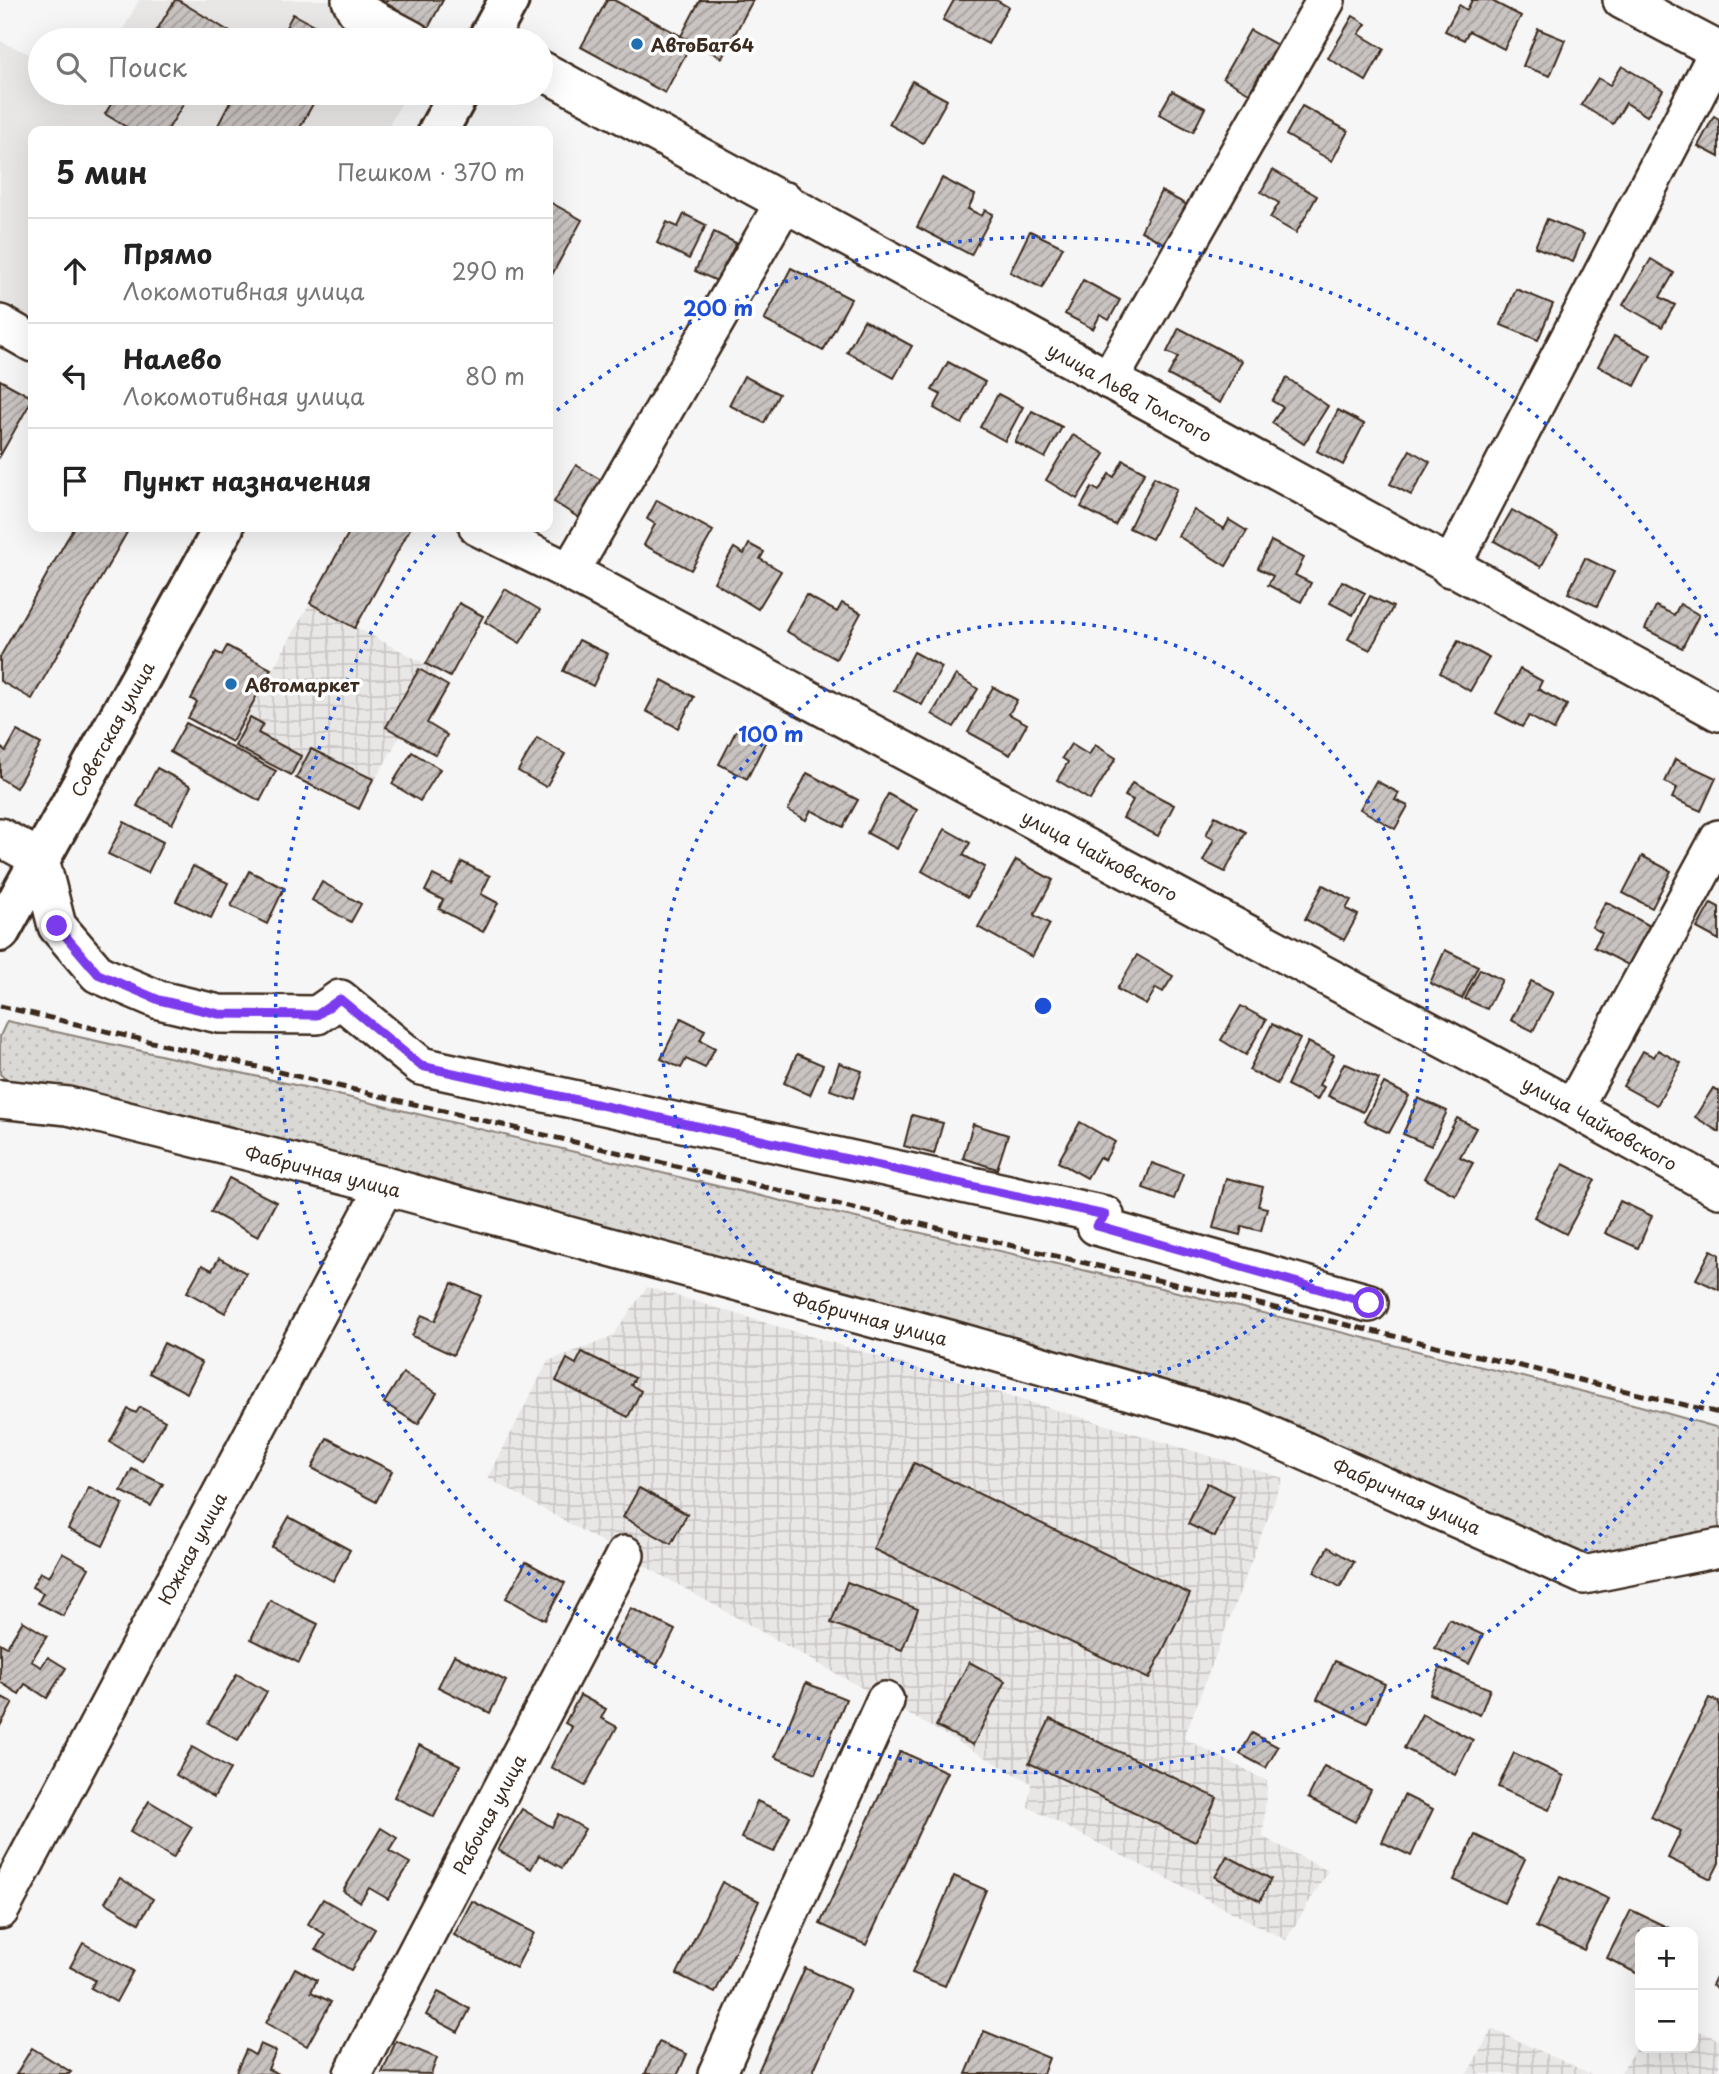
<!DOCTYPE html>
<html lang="ru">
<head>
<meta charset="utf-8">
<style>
  :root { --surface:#fff; --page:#f6f6f6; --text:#222; --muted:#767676; --line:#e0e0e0 }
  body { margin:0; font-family:"Playpen Sans",sans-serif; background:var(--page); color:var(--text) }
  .controls { position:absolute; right:21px; bottom:21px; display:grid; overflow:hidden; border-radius:14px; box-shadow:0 7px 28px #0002 }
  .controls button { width:63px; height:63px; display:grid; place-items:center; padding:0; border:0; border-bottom:2px solid var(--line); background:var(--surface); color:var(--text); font:35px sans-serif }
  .stop { position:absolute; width:21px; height:21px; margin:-16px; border:5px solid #7c3aed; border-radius:50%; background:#fff }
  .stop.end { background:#7c3aed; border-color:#fff; box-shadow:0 2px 7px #0008 }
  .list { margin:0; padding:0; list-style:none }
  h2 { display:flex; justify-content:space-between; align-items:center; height:91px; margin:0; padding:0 28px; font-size:30px }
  h2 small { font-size:23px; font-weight:400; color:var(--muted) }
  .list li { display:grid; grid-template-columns:46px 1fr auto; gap:21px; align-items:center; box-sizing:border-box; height:105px; padding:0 28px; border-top:2px solid var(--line) }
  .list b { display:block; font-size:26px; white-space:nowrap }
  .list p { margin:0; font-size:23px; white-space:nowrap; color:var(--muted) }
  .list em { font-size:23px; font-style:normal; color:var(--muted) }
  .icon { flex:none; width:38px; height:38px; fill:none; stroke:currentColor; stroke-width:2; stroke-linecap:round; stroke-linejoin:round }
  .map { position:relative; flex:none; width:1719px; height:2074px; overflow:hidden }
  .search { position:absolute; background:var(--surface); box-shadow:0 7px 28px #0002; left:28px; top:28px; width:525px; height:77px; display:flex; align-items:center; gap:18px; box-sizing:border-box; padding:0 24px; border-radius:38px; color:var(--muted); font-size:26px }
  .panel { position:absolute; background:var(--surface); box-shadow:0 7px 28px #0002; left:28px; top:126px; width:525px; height:406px; border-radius:14px }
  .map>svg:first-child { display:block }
</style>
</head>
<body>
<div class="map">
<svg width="1719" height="2074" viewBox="0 0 1719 2074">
  <defs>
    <pattern id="industrial-grid" width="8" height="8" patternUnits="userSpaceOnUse" patternTransform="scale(1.75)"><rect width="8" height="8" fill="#e9e7e6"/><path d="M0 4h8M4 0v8" fill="none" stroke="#c9c6c5"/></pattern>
    <pattern id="grass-dots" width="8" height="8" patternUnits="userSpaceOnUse" patternTransform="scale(1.75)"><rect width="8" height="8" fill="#dbd9d6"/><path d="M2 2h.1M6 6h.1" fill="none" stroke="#bdbab7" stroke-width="1.8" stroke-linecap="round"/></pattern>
    <pattern id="building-hatch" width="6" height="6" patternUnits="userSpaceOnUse" patternTransform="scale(1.75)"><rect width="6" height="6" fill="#c9c3c1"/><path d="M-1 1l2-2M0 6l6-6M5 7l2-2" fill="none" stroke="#a49f9c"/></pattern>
  </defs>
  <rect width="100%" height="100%" fill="#f7f6f6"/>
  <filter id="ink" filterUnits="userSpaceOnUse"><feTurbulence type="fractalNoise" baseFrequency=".0143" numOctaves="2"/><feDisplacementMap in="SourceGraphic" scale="14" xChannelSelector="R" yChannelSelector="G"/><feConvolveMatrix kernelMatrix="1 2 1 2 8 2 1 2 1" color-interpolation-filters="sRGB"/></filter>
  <g filter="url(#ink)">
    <g fill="#e9e7e6">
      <polygon points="139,0 337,0 412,40 117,40"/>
      <polygon points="0,41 40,59 40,93 407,93 386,131 33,131 33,321 0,303"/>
    </g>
    <g fill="url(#industrial-grid)">
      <polygon points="310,603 437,670 359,809 232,742"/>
      <polygon points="647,1287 1283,1478 1184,1738 1267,1781 1263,1837 1328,1871 1286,1940 1028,1807 1031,1783 488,1478 548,1361 612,1337"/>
      <polygon points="1693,2028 1719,2040 1719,2074 1620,2074 1640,2041 1640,2048 1693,2048"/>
      <polygon points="1492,2029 1591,2074 1467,2074"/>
    </g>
    <polygon fill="url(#grass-dots)" stroke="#8b827a" stroke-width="2" points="7,1021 322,1091 691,1180 1161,1288 1637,1405 1719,1428 1719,1535 1597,1561 1246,1414 19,1091 0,1074 0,1036"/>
    <g fill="url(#building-hatch)" stroke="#3b2a1e" stroke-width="2">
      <polygon points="175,0 178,0 243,40 151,40"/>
      <polygon points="379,0 443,0 425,34 376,6"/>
      <polygon points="607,0 614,0 692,42 665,93 581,47"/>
      <polygon points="700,0 753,0 722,58 681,36"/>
      <polygon points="954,0 996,0 1008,7 988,44 943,20"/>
      <polygon points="1472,0 1490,0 1521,16 1504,49 1469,31 1464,40 1445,31 1459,5 1467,10"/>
      <polygon points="293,14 341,40 279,40"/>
      <polygon points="1353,16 1366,24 1359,34 1384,49 1366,81 1328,58"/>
      <polygon points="1538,29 1565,40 1550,76 1523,66"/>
      <polygon points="1250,30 1277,45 1249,93 1223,78"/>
      <polygon points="1622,66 1663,90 1647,116 1626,103 1613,124 1581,105 1598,78 1610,85"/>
      <polygon points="912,81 947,100 923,143 889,124"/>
      <polygon points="1172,91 1205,108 1193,132 1159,114"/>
      <polygon points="118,93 190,93 167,131 133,131 105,114"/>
      <polygon points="235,93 249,96 250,93 319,93 298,131 215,131"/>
      <polygon points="1302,106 1348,131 1332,161 1286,135"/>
      <polygon points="1714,116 1719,119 1719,157 1698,146"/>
      <polygon points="1273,170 1317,196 1296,233 1270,218 1279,203 1261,192"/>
      <polygon points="942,178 975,195 968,209 982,216 985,210 993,214 971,255 917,227"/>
      <polygon points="1161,191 1195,209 1167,245 1141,231"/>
      <polygon points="548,201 582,220 548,282"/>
      <polygon points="684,214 706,225 689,259 657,243 667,222 678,227"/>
      <polygon points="1547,219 1584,234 1573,262 1535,247"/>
      <polygon points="1030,231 1063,247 1042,288 1010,272"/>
      <polygon points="714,232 736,243 717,281 695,271"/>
      <polygon points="1651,259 1674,273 1660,297 1675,305 1662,327 1623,305"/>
      <polygon points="791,268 851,299 823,351 764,320"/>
      <polygon points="1083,280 1120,300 1109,320 1100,315 1093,329 1065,314"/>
      <polygon points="1516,289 1553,304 1538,340 1501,325"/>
      <polygon points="864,320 912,346 894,378 847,352"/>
      <polygon points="1179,328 1242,361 1220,403 1168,375 1178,357 1167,352"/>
      <polygon points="1614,336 1651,355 1635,386 1598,366"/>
      <polygon points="948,362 985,382 962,424 934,408 941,395 932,390"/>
      <polygon points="744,376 779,394 764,423 729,405"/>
      <polygon points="1287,378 1328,406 1304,444 1272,423 1283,407 1272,401"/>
      <polygon points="0,380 33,398 0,456"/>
      <polygon points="998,394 1023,407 1005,441 980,427"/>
      <polygon points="1338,410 1364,424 1343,465 1317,451"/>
      <polygon points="1032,411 1062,427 1045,458 1015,442"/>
      <polygon points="1073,435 1105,454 1077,499 1046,480"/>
      <polygon points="1410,450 1430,462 1411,495 1390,484"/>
      <polygon points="1123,460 1145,472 1115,525 1081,507 1092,487 1099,491 1109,474 1114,477"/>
      <polygon points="576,465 603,481 581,519 554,502"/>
      <polygon points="1154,477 1177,489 1152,539 1129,528"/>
      <polygon points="657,500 713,531 691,570 644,545 655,524 647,519"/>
      <polygon points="1194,510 1224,529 1229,520 1247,531 1226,566 1178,536"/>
      <polygon points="1512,510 1558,536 1541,567 1494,541"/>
      <polygon points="74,527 130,527 32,699 0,681 0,657"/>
      <polygon points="352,527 411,527 355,628 310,603"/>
      <polygon points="1271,541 1304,558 1295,575 1311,583 1301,602 1268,585 1273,576 1258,568"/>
      <polygon points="749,544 764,552 760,559 781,571 758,609 714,582 734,548 744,554"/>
      <polygon points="1585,558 1614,572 1597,606 1568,593"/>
      <polygon points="1342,581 1365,593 1353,615 1330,603"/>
      <polygon points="505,589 540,610 520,643 485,622"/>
      <polygon points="806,595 837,612 842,603 861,613 836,659 786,631"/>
      <polygon points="1370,596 1393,607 1370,650 1348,639"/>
      <polygon points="459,603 483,616 450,677 426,664"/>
      <polygon points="1680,604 1699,615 1682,648 1645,629 1656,606 1674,615"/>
      <polygon points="579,640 608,654 593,686 563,671"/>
      <polygon points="1458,641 1489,658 1470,691 1440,673"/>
      <polygon points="227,646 271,669 232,742 188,718 197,702 191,699 216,652 222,655"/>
      <polygon points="914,652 942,667 922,705 894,690"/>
      <polygon points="419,669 448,686 427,723 447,735 436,755 386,727"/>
      <polygon points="1520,669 1542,681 1538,689 1567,705 1554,730 1529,716 1522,727 1496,713"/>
      <polygon points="956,675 978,689 954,727 932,714"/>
      <polygon points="662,680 694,697 678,728 646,711"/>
      <polygon points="993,687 1017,700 1009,714 1027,724 1010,755 968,732"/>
      <polygon points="250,717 263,724 258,733 301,756 291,775 235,746"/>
      <polygon points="186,723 276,771 260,801 170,752"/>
      <polygon points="740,723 768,737 747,779 719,764"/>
      <polygon points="17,731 41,744 16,788 0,778 0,747 6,751"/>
      <polygon points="537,738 565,754 546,787 518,771"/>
      <polygon points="1071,744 1089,755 1095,745 1116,758 1090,800 1057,780 1068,762 1062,758"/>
      <polygon points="311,749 373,779 359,809 296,778"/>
      <polygon points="412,752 440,769 420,801 392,784"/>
      <polygon points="1675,759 1716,778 1701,811 1672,798 1677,788 1665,782"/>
      <polygon points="157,768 191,786 172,824 137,806"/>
      <polygon points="807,773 858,800 843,827 811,810 806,820 788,810"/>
      <polygon points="1376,781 1399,793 1395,800 1408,806 1395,829 1360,809"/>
      <polygon points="1132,783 1174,805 1158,836 1123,818 1133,800 1125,796"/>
      <polygon points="888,794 917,810 897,849 867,833"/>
      <polygon points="1215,816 1246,832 1225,872 1203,861 1214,839 1206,835"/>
      <polygon points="124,822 163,842 148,873 108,854"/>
      <polygon points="945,829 970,843 963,855 985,867 968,897 922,871"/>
      <polygon points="1642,856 1671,871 1652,908 1623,893"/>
      <polygon points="1016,860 1053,880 1034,915 1050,924 1032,957 978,927"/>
      <polygon points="462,862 490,876 481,894 498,903 483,932 439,909 443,900 425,891 433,875 451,884"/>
      <polygon points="193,866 228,883 211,918 176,901"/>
      <polygon points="249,871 284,888 267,924 231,906"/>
      <polygon points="322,882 361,904 351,922 312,900"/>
      <polygon points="1323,885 1351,900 1346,909 1358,915 1344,940 1305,919"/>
      <polygon points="1606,902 1652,927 1630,966 1594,947 1602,933 1592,927"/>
      <polygon points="1711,903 1719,907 1719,940 1697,928"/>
      <polygon points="1445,950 1478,966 1462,999 1430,983"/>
      <polygon points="1137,955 1173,976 1163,992 1156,988 1146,1005 1117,989"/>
      <polygon points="1480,969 1502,980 1487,1009 1465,999"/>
      <polygon points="1531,981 1553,992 1533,1031 1511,1020"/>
      <polygon points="1241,1006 1266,1020 1246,1055 1221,1040"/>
      <polygon points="681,1018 705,1030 700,1040 715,1048 705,1068 686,1059 681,1068 661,1059"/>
      <polygon points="1272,1024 1300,1039 1277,1084 1249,1070"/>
      <polygon points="1308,1042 1334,1055 1319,1085 1324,1087 1317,1100 1287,1085"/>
      <polygon points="1658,1050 1681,1063 1657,1105 1623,1086 1643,1051 1654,1057"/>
      <polygon points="797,1054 823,1065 810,1095 784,1083"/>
      <polygon points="839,1063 862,1071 853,1098 830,1090"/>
      <polygon points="1344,1063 1379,1079 1363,1112 1328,1096"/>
      <polygon points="1384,1083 1409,1096 1389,1133 1364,1121"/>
      <polygon points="1713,1088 1719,1091 1719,1132 1695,1117"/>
      <polygon points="1418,1098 1447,1111 1431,1146 1403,1134"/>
      <polygon points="912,1115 943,1123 934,1154 904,1146"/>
      <polygon points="1457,1118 1476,1128 1460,1157 1473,1163 1455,1195 1424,1178"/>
      <polygon points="1080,1122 1115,1142 1105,1160 1099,1157 1087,1178 1058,1162"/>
      <polygon points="973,1124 1008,1135 997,1169 963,1158"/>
      <polygon points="1152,1163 1183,1174 1174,1199 1143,1188"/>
      <polygon points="1563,1164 1595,1180 1566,1234 1534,1217"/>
      <polygon points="229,1178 276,1202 258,1237 211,1212"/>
      <polygon points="1226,1178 1263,1187 1258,1206 1267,1208 1261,1231 1242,1226 1240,1235 1213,1228"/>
      <polygon points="1620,1201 1652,1216 1638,1248 1605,1233"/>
      <polygon points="1711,1250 1719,1254 1719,1290 1696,1279"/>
      <polygon points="219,1258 246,1273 225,1313 187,1292 202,1265 212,1270"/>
      <polygon points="452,1283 481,1296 453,1355 412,1336 422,1315 435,1321"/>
      <polygon points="164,1343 202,1363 187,1393 149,1373"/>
      <polygon points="582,1352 635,1378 631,1385 641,1391 628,1417 556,1381 567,1359 576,1364"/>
      <polygon points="403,1373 437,1393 418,1424 384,1403"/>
      <polygon points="140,1407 165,1421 142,1461 110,1442 128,1409 136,1413"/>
      <polygon points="327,1438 392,1471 376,1502 312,1468"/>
      <polygon points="914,1463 1190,1594 1149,1679 873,1549"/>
      <polygon points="132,1469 163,1484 151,1506 121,1491"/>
      <polygon points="1207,1483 1234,1496 1215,1537 1188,1524"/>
      <polygon points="89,1487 123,1504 103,1546 68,1529"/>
      <polygon points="639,1488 687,1514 671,1544 623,1517"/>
      <polygon points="289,1517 350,1550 333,1581 272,1547"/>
      <polygon points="1328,1547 1354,1562 1340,1587 1314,1572"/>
      <polygon points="62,1553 89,1568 63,1616 38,1603 43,1593 32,1587 40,1572 49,1577"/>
      <polygon points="526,1562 565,1583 545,1620 506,1598"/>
      <polygon points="847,1582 918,1609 902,1650 831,1623"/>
      <polygon points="270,1600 318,1624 299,1663 251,1639"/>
      <polygon points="631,1608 675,1630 657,1665 613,1642"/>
      <polygon points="1449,1619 1483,1635 1469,1664 1435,1648"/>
      <polygon points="23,1621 47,1636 31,1661 41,1667 48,1657 66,1668 47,1698 25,1684 19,1694 0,1682 0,1643 7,1647"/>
      <polygon points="454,1655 506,1681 490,1713 438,1687"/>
      <polygon points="1335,1661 1385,1684 1367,1723 1317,1699"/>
      <polygon points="969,1662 1005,1681 973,1745 936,1726"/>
      <polygon points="1440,1668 1490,1689 1480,1715 1430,1694"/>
      <polygon points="237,1674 267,1692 238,1740 208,1723"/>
      <polygon points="806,1683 846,1699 815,1774 775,1757"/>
      <polygon points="580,1695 606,1709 601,1718 617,1727 585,1786 551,1767 572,1727 565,1723"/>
      <polygon points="0,1696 13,1703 0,1726"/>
      <polygon points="1709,1698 1719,1702 1719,1863 1711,1879 1668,1858 1681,1831 1651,1817"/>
      <polygon points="1422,1714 1473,1740 1455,1775 1404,1748"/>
      <polygon points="1050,1719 1217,1798 1195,1842 1029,1763"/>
      <polygon points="1252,1733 1278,1747 1266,1768 1240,1754"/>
      <polygon points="419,1745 460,1765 434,1817 394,1797"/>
      <polygon points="192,1747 230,1769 214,1797 176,1775"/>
      <polygon points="900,1751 947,1772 866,1945 820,1924"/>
      <polygon points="1514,1753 1564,1776 1549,1810 1498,1787"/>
      <polygon points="1324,1766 1371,1790 1355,1822 1308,1798"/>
      <polygon points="1404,1795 1433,1809 1411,1856 1382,1842"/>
      <polygon points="149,1801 192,1827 173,1858 130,1832"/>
      <polygon points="757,1801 790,1816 774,1852 741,1838"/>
      <polygon points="522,1809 552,1827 559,1814 585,1829 562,1868 539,1855 531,1869 498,1850"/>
      <polygon points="381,1828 397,1838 389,1851 410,1863 388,1899 369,1888 360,1902 343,1891"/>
      <polygon points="1475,1835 1525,1859 1504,1903 1454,1880"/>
      <polygon points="1227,1856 1271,1879 1260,1901 1215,1877"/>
      <polygon points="954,1876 986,1890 945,1986 912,1973"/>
      <polygon points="1560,1876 1609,1899 1584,1950 1536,1927"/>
      <polygon points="120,1878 153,1899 139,1923 105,1902"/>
      <polygon points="722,1882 759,1901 715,1993 677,1974"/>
      <polygon points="323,1899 375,1929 351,1970 316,1949 325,1934 308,1924"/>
      <polygon points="472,1901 534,1933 516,1968 454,1935"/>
      <polygon points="1631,1910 1677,1932 1640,1932 1640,1975 1607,1958"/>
      <polygon points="83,1943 133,1971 116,2002 91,1988 95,1980 70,1967"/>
      <polygon points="295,1968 317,1980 311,1992 331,2002 307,2046 266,2023"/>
      <polygon points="805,1968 850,1989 812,2074 757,2074"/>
      <polygon points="1719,1971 1719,1989 1712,1985"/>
      <polygon points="438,1992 470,2009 458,2032 426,2015"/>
      <polygon points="984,2031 1049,2058 1043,2074 966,2074"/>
      <polygon points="396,2041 437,2058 431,2074 382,2073"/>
      <polygon points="659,2042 687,2054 678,2074 645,2074"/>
      <polygon points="260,2044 276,2051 268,2069 279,2074 235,2074 246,2050 255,2055"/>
      <polygon points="32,2048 71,2072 69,2074 16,2074"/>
    </g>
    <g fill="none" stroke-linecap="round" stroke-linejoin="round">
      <defs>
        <g id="minor">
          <polyline points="351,0 356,10 412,40"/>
          <polyline points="1622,0 1719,51"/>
          <path d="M541,70C935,281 1325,500 1719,712"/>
          <polyline points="0,324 33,343"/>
          <polyline points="1109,380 1326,0"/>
          <polyline points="478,527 570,572 1573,1108 1719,1189"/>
          <polyline points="1450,568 1719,50"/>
          <polyline points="570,572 785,201"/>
          <polyline points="0,837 40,859 57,926 98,974 159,1000 219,1014 317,1015 340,999 421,1066 1105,1215 1096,1226 1369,1303"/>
          <polyline points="0,1099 68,1106 385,1186 949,1339 1242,1423 1584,1575 1719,1548"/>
          <polyline points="1573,1108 1719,839"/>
          <polyline points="0,1910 385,1186"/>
          <polyline points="353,2074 625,1555"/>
          <polyline points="717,2074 885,1701"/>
        </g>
        <g id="major">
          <polyline points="487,40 509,0"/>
          <polyline points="438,131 459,93"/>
          <polyline points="0,932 224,527"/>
        </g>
      </defs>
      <use href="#minor" stroke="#3b2a1e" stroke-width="42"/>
      <use href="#major" stroke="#3b2a1e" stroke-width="44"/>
      <use href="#minor" stroke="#fff" stroke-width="37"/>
      <use href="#major" stroke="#fff" stroke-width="38"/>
      <polyline stroke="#3b2a1e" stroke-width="5" stroke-dasharray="10 5" stroke-linecap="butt" points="0,1006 1719,1413"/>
    </g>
  </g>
  <g fill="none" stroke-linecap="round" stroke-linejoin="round" filter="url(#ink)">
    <polyline stroke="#7c3aed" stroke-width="9" points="57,926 98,974 159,1000 219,1014 317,1015 340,999 421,1066 1105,1215 1097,1226 1369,1303"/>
  </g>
  <g fill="none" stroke="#1d4ed8" stroke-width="3.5" stroke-dasharray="3.5 7">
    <circle cx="1043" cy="1006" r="384"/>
    <path d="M1719 1373A769 769 0 1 1 441 527M549 417A769 769 0 0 1 1719 639"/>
  </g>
  <g fill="#1f6fb2" stroke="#fff" stroke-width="2.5">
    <circle cx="637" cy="44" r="7"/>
    <circle cx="231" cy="684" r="7"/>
  </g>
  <g text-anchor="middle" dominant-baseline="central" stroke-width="7" stroke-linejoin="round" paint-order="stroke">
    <g font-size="18" font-weight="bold" fill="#3b2a1e" stroke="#fff" text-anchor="start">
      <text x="651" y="44">АвтоБат64</text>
      <text x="245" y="684">Автомаркет</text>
    </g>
    <g font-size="18" fill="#3b2a1e" stroke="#fff">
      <text transform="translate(1130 392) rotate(29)">улица Льва Толстого</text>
      <text transform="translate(112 729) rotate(-61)">Советская улица</text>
      <text transform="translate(1100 855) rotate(28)">улица Чайковского</text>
      <text transform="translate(1600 1123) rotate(29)">улица Чайковского</text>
      <text transform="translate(323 1171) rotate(14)">Фабричная улица</text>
      <text transform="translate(870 1318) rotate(15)">Фабричная улица</text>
      <text transform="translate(1407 1496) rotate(24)">Фабричная улица</text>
      <text transform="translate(192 1548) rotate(-62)">Южная улица</text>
      <text transform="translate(489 1814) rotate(-62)">Рабочая улица</text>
    </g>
  </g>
  <circle cx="1043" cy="1006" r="10" fill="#1d4ed8" stroke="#fff" stroke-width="3.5"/>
  <g font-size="21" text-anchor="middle" font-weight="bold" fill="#1d4ed8" stroke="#fff" stroke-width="7" stroke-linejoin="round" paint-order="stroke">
    <text x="718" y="316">200 m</text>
    <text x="771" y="742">100 m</text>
  </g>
</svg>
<div class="controls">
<button>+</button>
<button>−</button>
</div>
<div class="stop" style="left:1369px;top:1303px"></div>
<div class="stop end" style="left:57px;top:926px"></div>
<div class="search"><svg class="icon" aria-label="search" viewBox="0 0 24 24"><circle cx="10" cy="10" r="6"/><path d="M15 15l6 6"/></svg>Поиск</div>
<section class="panel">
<h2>5 мин<small>Пешком · 370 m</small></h2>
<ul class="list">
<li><svg class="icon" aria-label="ahead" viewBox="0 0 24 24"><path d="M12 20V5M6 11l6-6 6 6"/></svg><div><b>Прямо</b><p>Локомотивная улица</p></div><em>290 m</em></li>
<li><svg class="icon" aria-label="left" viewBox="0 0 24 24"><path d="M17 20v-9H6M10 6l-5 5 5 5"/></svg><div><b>Налево</b><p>Локомотивная улица</p></div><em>80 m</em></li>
<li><svg class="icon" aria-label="arrive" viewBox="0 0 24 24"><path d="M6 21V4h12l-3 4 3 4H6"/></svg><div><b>Пункт назначения</b></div></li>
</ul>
</section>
</div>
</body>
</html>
